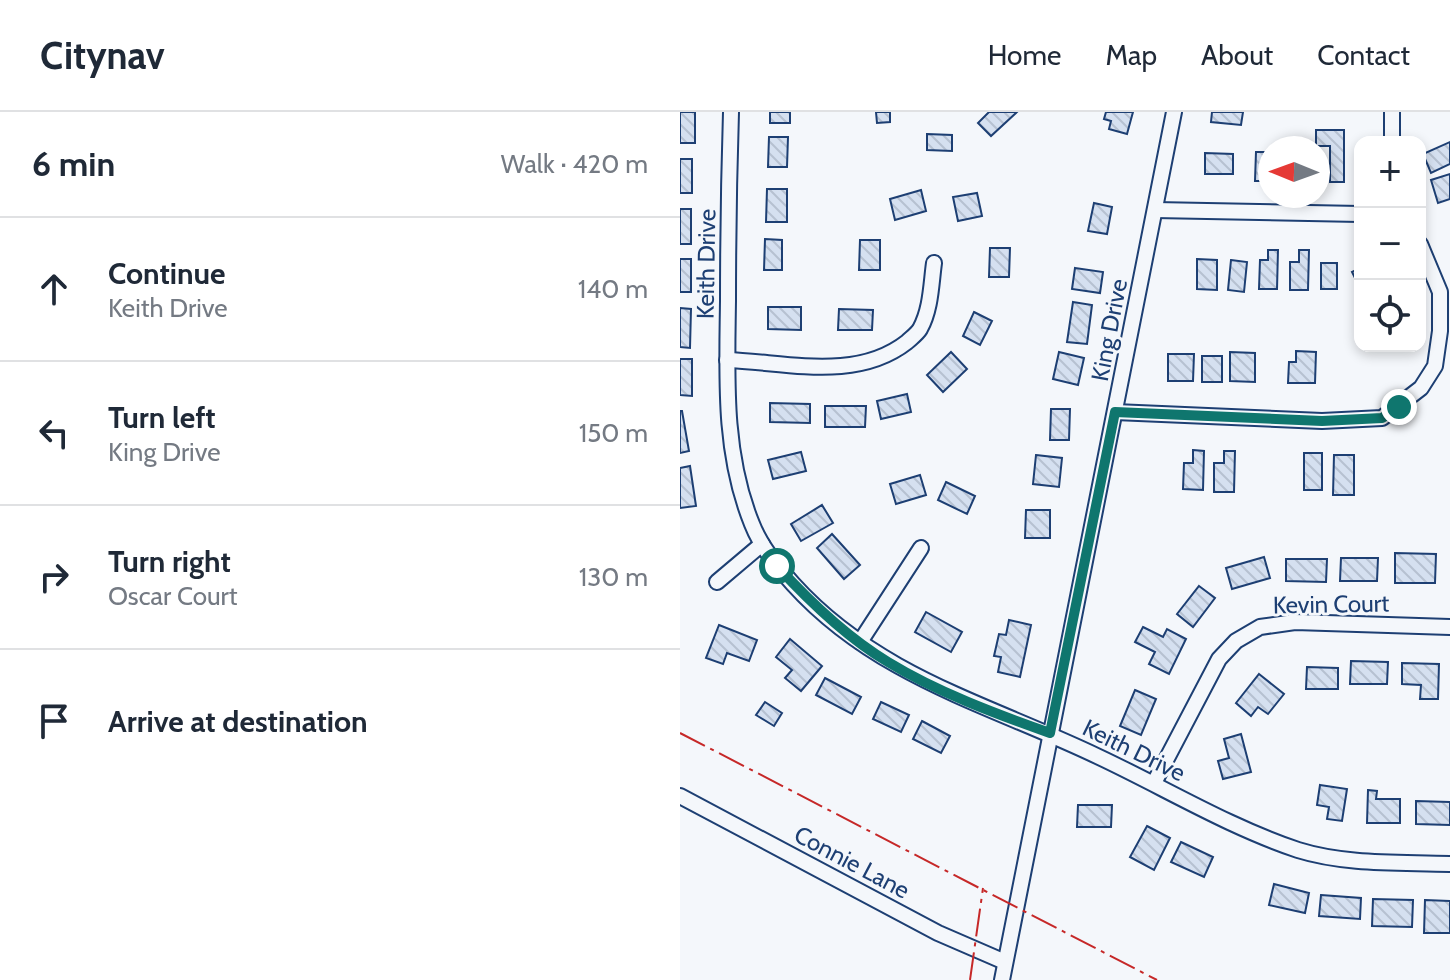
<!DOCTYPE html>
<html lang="en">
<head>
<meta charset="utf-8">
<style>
  :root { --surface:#fff; --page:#f6f6f7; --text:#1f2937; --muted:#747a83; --line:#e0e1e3 }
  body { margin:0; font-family:Cabin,sans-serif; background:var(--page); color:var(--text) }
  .controls { position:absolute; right:24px; top:24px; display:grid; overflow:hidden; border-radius:16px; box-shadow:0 4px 12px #0003 }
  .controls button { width:72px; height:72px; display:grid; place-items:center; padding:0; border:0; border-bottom:2px solid var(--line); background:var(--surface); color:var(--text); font:40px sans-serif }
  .compass { position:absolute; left:578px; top:24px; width:72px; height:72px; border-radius:50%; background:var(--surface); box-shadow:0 4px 12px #0003; rotate:271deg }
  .stop { position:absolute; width:24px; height:24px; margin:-18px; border:6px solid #0f766e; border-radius:50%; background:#fff }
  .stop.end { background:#0f766e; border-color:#fff; box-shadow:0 2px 8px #0008 }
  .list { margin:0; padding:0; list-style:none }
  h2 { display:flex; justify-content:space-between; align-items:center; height:104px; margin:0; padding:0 32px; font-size:34px }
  h2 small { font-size:26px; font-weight:400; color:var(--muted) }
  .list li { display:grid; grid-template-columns:52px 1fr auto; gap:24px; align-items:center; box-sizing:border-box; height:144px; padding:0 32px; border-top:2px solid var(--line) }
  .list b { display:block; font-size:30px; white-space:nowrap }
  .list p { margin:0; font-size:26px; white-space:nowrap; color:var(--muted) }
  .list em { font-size:26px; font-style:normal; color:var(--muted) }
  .icon { flex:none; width:44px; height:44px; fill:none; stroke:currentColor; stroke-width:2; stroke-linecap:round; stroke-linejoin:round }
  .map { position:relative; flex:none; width:770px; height:868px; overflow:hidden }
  header { display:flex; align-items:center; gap:48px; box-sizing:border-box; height:112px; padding:0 40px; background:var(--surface); border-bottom:2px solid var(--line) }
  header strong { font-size:38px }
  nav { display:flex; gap:44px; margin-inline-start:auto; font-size:28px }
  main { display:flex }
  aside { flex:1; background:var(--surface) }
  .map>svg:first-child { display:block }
</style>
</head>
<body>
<header>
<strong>Citynav</strong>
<nav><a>Home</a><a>Map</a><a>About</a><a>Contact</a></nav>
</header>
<main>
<aside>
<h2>6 min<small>Walk · 420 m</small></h2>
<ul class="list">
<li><svg class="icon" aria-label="ahead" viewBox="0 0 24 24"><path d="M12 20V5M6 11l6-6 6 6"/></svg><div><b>Continue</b><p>Keith Drive</p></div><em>140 m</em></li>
<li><svg class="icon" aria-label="left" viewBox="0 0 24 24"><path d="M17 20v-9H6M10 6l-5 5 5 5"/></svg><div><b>Turn left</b><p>King Drive</p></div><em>150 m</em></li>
<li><svg class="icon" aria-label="right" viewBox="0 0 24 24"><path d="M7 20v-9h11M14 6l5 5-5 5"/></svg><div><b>Turn right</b><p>Oscar Court</p></div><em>130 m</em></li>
<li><svg class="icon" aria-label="arrive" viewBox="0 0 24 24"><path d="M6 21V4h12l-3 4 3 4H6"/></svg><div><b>Arrive at destination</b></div></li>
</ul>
</aside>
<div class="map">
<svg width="770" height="868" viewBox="0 0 770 868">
  <defs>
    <pattern id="building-back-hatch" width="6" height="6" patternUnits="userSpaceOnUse" patternTransform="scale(2)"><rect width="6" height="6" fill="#d5e0f0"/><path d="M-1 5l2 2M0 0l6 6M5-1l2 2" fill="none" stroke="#b6c1d1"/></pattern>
  </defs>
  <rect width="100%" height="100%" fill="#f4f7fb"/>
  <g fill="url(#building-back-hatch)" stroke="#1d3f73" stroke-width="2">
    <rect x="0" y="0" width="15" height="31"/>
    <rect x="90" y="0" width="20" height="11"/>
    <polygon points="196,0 210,0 210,10 197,11"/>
    <polygon points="309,0 337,0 311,24 298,11"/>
    <polygon points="426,0 453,0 447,22 429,17 431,9 424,7"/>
    <polygon points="532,0 563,0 561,13 531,10"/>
    <polygon points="636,18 664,18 664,70 650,70 650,34 636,34"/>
    <polygon points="247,22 272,23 272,39 247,38"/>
    <polygon points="89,25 108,25 107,55 88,55"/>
    <polygon points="770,30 770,52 751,61 743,42"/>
    <polygon points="576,40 590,40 588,69 575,69"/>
    <polygon points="525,41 553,42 553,62 525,62"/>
    <rect x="0" y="47" width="12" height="34"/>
    <polygon points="770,62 770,87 758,91 751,68"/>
    <polygon points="87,77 107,77 107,110 86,110"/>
    <polygon points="241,78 246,99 215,108 210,87"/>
    <polygon points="297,81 302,104 278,109 273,85"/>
    <polygon points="414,91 432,95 427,122 408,119"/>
    <rect x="0" y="97" width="11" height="35"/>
    <polygon points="85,127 102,128 102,158 84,158"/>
    <polygon points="180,128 200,128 200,158 179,158"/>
    <polygon points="310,136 330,136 329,165 309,165"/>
    <polygon points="588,138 598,138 597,177 579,177 580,148 588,148"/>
    <polygon points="619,138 629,138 628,178 610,178 610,150 619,150"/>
    <rect x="0" y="147" width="11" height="33"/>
    <polygon points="517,147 537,148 537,178 517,177"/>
    <polygon points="551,148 567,150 564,180 548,178"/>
    <rect x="641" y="151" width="16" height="26"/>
    <polygon points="395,156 423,160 420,181 392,177"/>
    <polygon points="680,156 680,173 679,174 672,160"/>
    <polygon points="393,190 412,193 407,232 387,230"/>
    <polygon points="88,195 121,195 121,218 88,217"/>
    <polygon points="0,196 11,197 10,236 0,235"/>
    <polygon points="159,197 193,198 192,218 158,218"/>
    <polygon points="294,200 312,209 300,233 283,224"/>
    <polygon points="616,239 636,240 635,271 608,271 609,250 616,250"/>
    <polygon points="271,240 287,257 263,280 247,263"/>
    <polygon points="379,240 404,246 398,273 373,267"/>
    <polygon points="550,240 575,241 575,270 550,269"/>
    <polygon points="488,242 514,242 513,269 488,269"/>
    <rect x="522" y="244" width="20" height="26"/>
    <polygon points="0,247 12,247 12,284 0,283"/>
    <polygon points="227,282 231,300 201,307 197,289"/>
    <polygon points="90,291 130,292 130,311 90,310"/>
    <polygon points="145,294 186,294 185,315 145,315"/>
    <polygon points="371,297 390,297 389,328 370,328"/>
    <polygon points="0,299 2,299 9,339 0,341"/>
    <polygon points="513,338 524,339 523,378 503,377 504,351 513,351"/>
    <polygon points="544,339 555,339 554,380 534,380 534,351 544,351"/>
    <polygon points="121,340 126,359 93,367 88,348"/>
    <rect x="624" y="341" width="18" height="37"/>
    <polygon points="356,343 382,346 379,375 353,372"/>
    <polygon points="654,343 674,343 674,383 653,383"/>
    <polygon points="10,354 16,394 0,396 0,356"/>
    <polygon points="240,363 246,383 216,392 210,372"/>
    <polygon points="266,370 295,384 287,402 258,388"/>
    <polygon points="142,393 153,411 121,429 111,412"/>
    <polygon points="346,398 370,398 370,426 345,426"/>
    <polygon points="152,422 180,453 164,467 137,436"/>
    <polygon points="715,441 756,442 755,471 715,471"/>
    <polygon points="584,445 590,466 552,477 546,456"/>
    <polygon points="661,446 698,446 697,469 660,469"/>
    <polygon points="606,447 647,447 646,470 606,469"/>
    <polygon points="519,474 535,486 513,515 497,502"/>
    <polygon points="246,500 282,520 271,540 235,520"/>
    <polygon points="329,508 351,513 340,565 318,560 321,545 314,544 319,522 326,523"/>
    <polygon points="39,513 77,528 69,549 47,541 43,552 26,546"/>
    <polygon points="463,515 483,525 487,517 506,527 489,562 469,552 475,540 455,530"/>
    <polygon points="110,527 142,554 121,579 105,566 112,558 96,545"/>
    <polygon points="671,549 708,550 707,572 670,572"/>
    <polygon points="722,551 759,552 758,587 740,587 741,573 722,572"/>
    <polygon points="627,555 658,556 658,577 626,577"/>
    <polygon points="579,562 604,582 588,602 578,595 571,604 556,591"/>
    <polygon points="145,566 181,585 172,602 136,583"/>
    <polygon points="455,578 476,587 461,623 440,614"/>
    <polygon points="85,590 102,601 94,614 76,603"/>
    <polygon points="201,590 229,603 221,620 193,607"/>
    <polygon points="242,609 270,624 261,641 233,627"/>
    <polygon points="561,622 571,660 543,667 538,649 549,646 544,627"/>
    <polygon points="640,673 667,677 662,709 647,707 649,695 637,693"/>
    <polygon points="688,678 697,679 696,687 720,687 720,711 687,711"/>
    <polygon points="736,689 770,690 770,713 736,712"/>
    <polygon points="398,693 432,693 431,715 397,715"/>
    <polygon points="467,714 490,726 474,758 450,745"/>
    <polygon points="501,730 533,745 524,765 491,750"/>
    <polygon points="594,772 629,781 625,801 589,793"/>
    <polygon points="641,783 681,786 680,807 639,804"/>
    <polygon points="693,787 733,788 732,815 692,814"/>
    <polygon points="745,788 770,789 770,821 744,821"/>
  </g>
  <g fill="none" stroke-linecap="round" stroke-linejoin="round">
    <defs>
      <g id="minor">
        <path d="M51,0C49,63 48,126 48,189C47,265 43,341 72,412C81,435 97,454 113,472C197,565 311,593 419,645C485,676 549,715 618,738C666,753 720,750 770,752"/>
        <polyline points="712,0 712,30"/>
        <polyline points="475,98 680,102"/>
        <path d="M47,248C106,250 176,270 227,230C231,226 237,222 240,217C251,197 251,173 254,151"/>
        <polyline points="435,300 642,309 702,306 741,276 755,254 760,219 760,180 740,132"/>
        <polyline points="37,470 82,432"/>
        <polyline points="180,530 241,436"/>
        <polyline points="474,671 539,547 556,529 580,515 615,510 770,515"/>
        <polyline points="0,684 258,821 325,850"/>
        <polyline points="322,868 494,0"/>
      </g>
    </defs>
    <use href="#minor" stroke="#1d3f73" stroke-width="18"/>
    <use href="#minor" stroke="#f4f7fb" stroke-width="14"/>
    <g stroke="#c62828" stroke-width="2" stroke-dasharray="28 6 4 6" stroke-linecap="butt">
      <polyline points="0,621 477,868"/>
      <polyline points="290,868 303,776"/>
    </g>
  </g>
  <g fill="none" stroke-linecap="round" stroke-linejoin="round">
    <path stroke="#0f766e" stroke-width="10" d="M97,454C130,490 166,525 208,550C257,580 316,602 370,621L435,300L642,309L702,306L719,295"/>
  </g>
  <g text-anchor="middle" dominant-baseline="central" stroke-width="6" stroke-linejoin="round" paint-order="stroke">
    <g font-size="24" fill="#1d3f73" stroke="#f4f7fb">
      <text transform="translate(26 152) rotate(-89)">Keith Drive</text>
      <text transform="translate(429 218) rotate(-79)">King Drive</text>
      <text transform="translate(651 492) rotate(-1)">Kevin Court</text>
      <text transform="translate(454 638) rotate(26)">Keith Drive</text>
      <text transform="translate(172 750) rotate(28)">Connie Lane</text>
    </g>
  </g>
</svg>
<div class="controls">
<button>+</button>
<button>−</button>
<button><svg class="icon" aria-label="locate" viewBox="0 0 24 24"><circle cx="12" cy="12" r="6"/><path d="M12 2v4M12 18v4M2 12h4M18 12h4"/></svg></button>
</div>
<svg class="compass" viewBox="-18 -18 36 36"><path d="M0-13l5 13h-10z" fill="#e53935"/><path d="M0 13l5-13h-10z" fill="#747a83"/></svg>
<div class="stop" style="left:97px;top:454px"></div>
<div class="stop end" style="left:719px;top:295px"></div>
</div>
</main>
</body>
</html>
